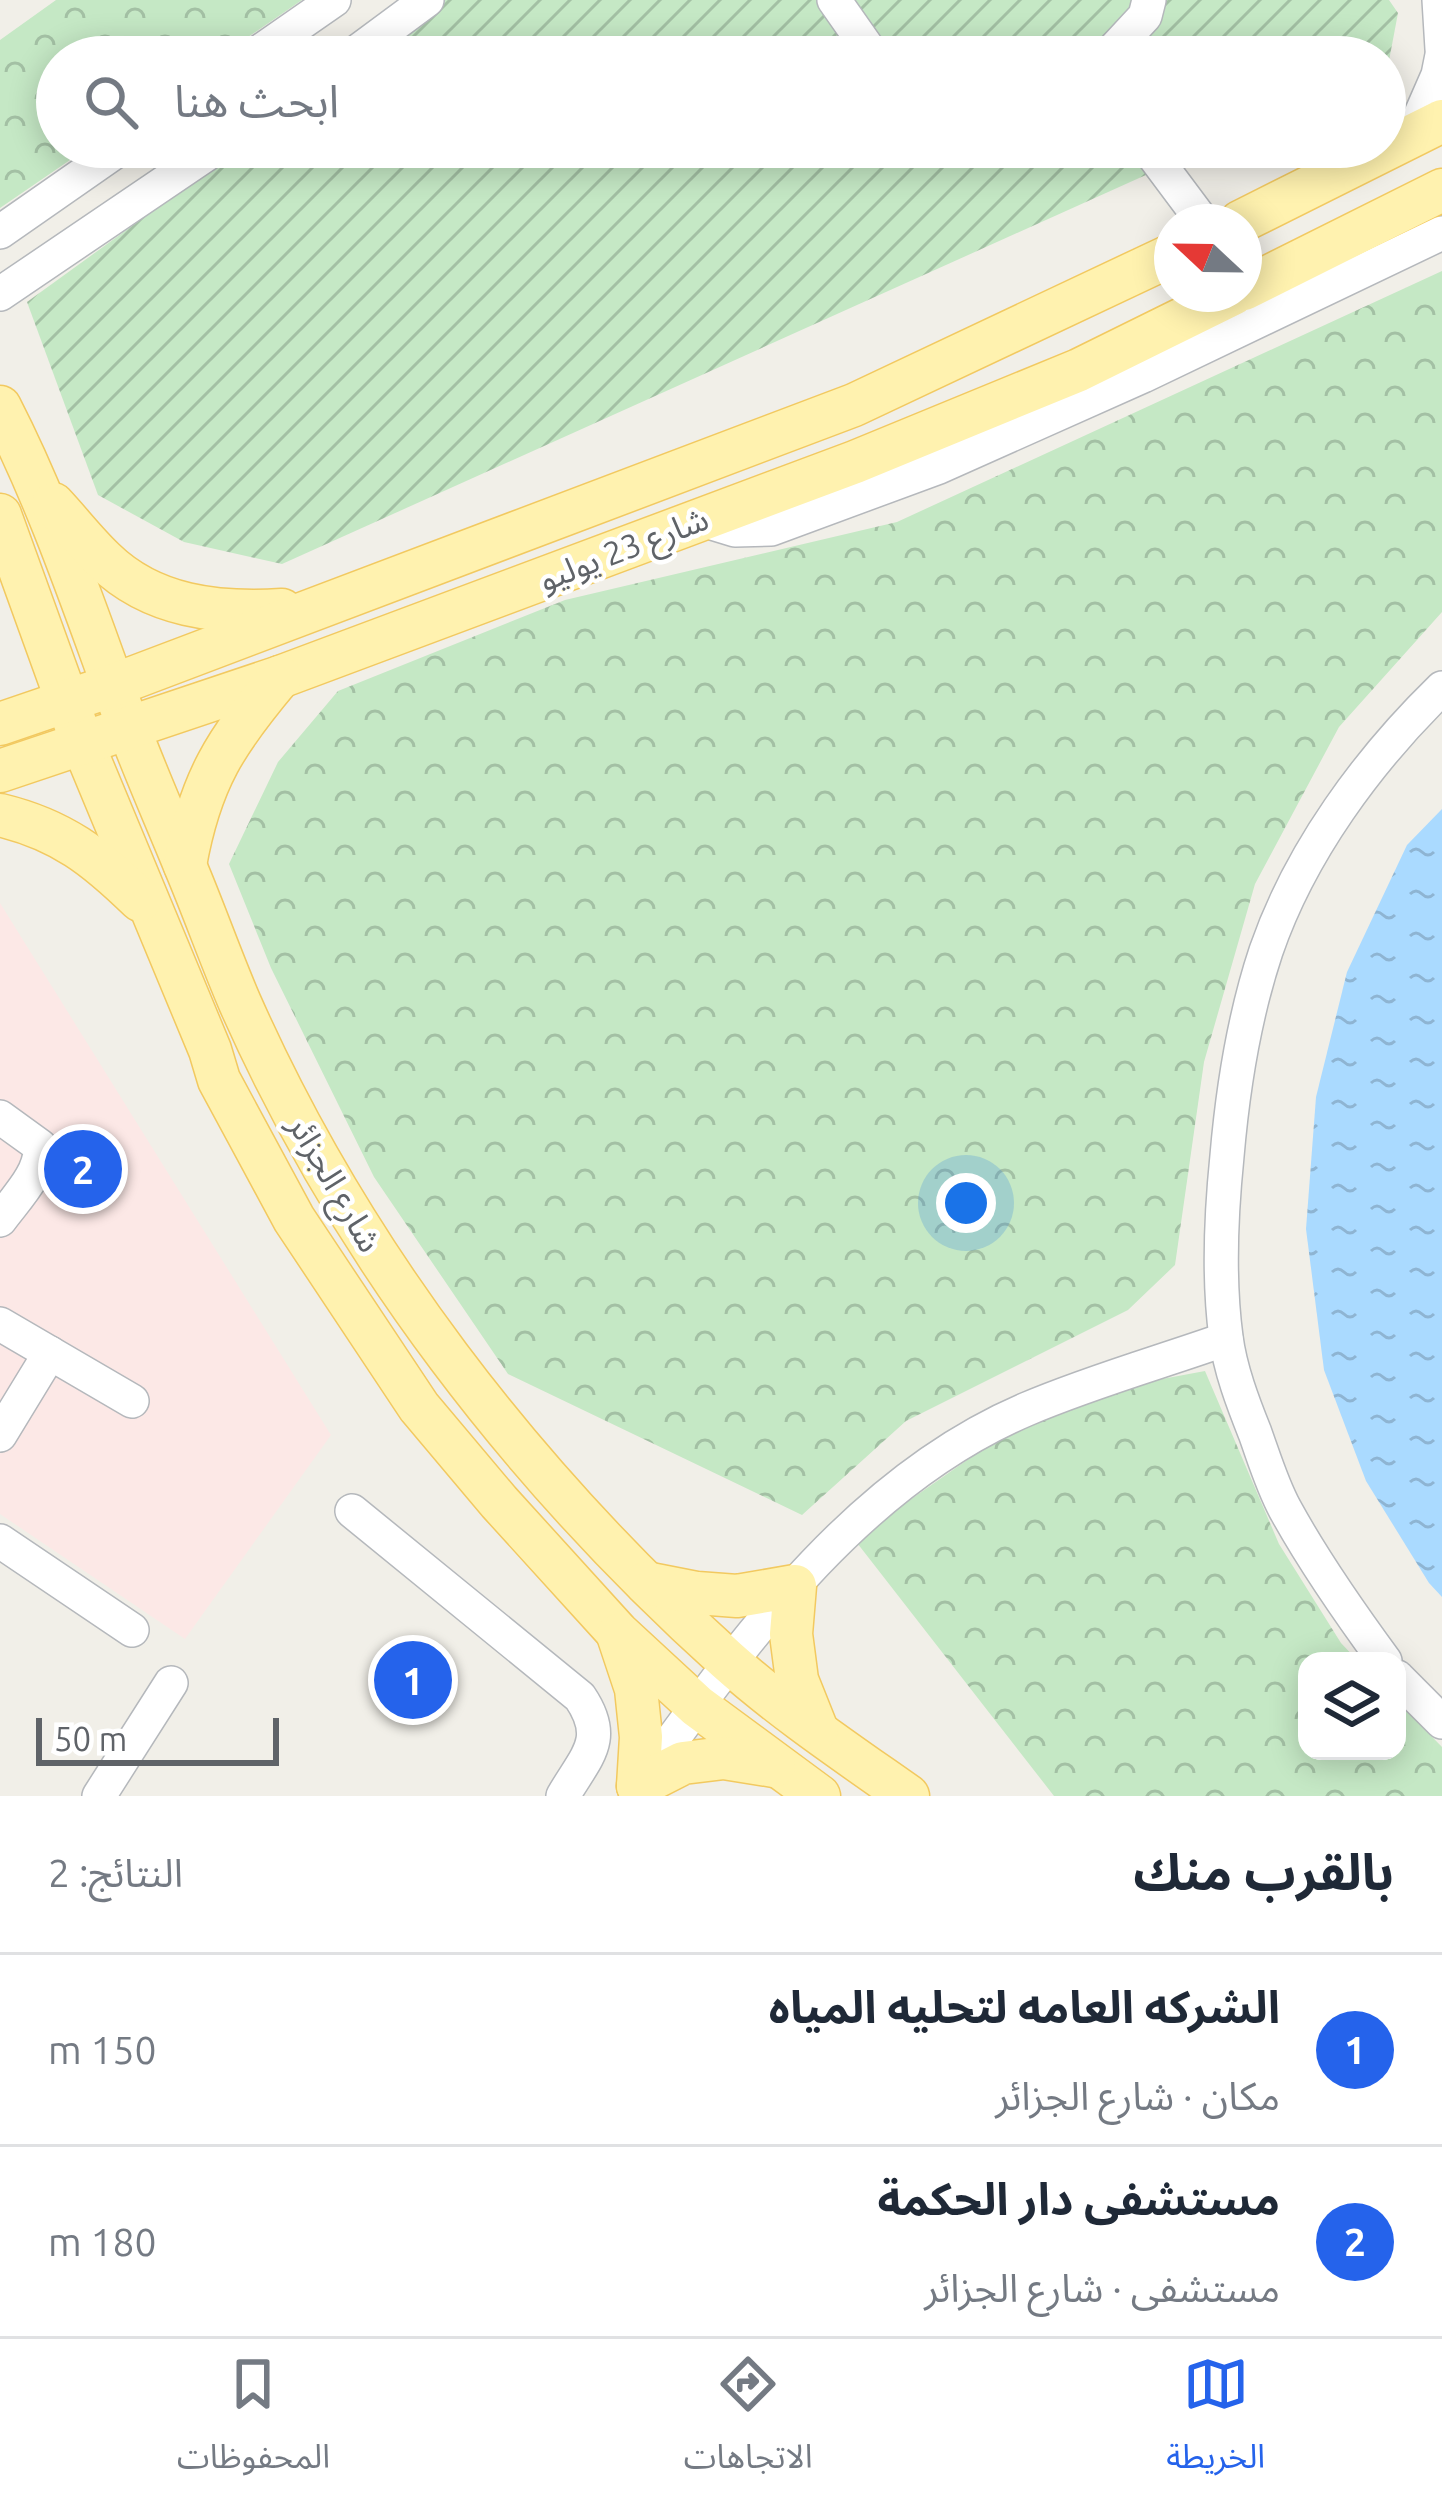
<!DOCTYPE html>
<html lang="ar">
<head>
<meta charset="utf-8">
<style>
  :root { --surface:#fff; --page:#f6f6f7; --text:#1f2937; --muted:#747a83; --line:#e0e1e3; --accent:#2563eb }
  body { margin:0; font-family:Ubuntu,"Noto Sans Arabic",sans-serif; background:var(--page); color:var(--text); direction:rtl }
  .controls { position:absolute; right:36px; bottom:36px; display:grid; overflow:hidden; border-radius:24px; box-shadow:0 6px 30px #0003 }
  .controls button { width:108px; height:108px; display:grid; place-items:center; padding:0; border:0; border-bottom:3px solid var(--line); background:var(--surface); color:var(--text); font:60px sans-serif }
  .compass { position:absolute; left:1154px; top:204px; width:108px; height:108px; border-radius:50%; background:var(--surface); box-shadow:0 6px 30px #0003; rotate:292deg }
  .scale { position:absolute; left:36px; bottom:30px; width:243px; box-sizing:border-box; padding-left:12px; border:6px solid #5f6368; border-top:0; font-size:33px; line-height:42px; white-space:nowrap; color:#5f6368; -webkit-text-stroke:9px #fff; paint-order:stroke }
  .you { position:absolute; left:966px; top:1203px; width:42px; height:42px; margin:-30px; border:9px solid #fff; border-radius:50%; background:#1a73e8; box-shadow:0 0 0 18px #1a73e833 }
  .badge { display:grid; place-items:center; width:78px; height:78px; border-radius:50%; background:var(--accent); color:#fff; font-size:39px; font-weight:700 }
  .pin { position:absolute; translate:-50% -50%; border:6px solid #fff; box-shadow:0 3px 12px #0006 }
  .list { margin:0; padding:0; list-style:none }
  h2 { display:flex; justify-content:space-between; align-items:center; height:156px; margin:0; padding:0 48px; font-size:51px }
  h2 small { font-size:39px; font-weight:400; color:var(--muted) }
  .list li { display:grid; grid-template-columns:78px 1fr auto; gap:36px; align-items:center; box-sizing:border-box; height:192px; padding:0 48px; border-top:3px solid var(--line) }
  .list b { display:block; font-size:45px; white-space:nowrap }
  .list p { margin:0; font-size:39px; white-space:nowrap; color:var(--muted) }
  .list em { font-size:39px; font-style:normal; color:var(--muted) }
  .icon { flex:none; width:66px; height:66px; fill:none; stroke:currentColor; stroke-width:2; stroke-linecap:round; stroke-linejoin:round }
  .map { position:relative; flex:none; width:1442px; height:1796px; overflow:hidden; direction:ltr }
  .search { position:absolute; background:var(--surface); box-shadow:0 6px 30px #0003; left:36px; right:36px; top:36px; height:132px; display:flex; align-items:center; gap:30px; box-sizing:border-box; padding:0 42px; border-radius:66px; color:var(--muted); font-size:45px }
  .sheet { height:540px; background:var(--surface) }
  nav { display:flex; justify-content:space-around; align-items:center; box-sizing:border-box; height:168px; border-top:3px solid var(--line); background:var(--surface); font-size:33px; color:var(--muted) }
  nav a { display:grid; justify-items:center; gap:6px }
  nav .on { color:var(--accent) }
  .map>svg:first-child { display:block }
</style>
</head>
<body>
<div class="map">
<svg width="1442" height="1796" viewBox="0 0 1442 1796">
  <defs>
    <pattern id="park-crowns" width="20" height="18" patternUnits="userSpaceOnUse" patternTransform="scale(3)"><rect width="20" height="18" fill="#c5e8c5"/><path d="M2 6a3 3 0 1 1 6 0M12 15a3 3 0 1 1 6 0" fill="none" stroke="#a3c0a4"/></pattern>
    <pattern id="garden-furrows" width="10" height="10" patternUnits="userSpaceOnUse" patternTransform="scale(3)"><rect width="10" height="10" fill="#c5e8c5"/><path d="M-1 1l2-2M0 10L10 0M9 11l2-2" fill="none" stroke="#a3c0a4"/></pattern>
    <pattern id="water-ripples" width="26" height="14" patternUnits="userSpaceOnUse" patternTransform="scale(3)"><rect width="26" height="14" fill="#aadaff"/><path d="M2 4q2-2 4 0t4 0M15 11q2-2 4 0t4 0" fill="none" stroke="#8eb4d2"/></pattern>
  </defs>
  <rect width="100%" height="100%" fill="#f1efe8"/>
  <polygon fill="#fce8e6" points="0,903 331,1435 185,1639 0,1514"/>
  <g fill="url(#park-crowns)">
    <polygon points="56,0 302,0 219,57 57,57 57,147 89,147 0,208 0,40"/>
    <polygon points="1442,271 1442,612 1339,727 1255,884 1204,1062 1175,1265 1128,1310 906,1421 802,1515 508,1374 374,1177 271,968 229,864 278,762 338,691 565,600 897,522"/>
    <polygon points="1205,1371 1279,1544 1341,1643 1358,1661 1307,1661 1307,1751 1397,1751 1397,1701 1442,1747 1442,1796 1054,1796 854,1539 1026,1419 1162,1379"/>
  </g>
  <g fill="url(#garden-furrows)">
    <polygon points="445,0 1389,0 1398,13 1388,66 1385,67 1385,57 366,57"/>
    <polygon points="241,147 1208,147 282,564 184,542 98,495 27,302"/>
  </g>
  <polygon fill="url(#water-ripples)" points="1442,809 1442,1597 1429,1583 1366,1481 1324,1370 1306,1229 1316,1097 1347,972 1407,845"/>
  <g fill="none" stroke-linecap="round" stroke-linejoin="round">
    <defs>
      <g id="minor">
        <polyline points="834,0 874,57"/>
        <polyline points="1439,0 1442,49"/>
        <polyline points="252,57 334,0"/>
        <polyline points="350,57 427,0"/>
        <polyline points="1107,57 1145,16 1149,0"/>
        <polyline points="1410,139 1438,75 1442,55"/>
        <polyline points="1147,147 1203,222"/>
        <polyline points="0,232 122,147"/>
        <polyline points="0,294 217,147"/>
        <polyline points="699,519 735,530 771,529 939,467 1143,376 1442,233"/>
        <path d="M0,1117L40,1146C42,1173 16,1198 0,1220"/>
        <polyline points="0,1324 132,1401"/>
        <polyline points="0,1435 50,1353"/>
        <path d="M352,1511L580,1697C609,1740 586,1756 563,1796"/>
        <polyline points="0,1541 132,1630"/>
        <path d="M1385,1661C1349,1612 1314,1562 1285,1509C1272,1485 1264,1458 1255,1433C1243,1403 1230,1369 1226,1337C1218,1278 1221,1215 1227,1156C1233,1086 1244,1017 1266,951C1300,852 1368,760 1442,688"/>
        <polyline points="1397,1677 1442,1722"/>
        <path d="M639,1785C745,1640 857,1481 1027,1409C1090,1382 1161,1362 1226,1339"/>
        <polyline points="99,1796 171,1683"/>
      </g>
      <g id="major">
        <polyline points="1240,222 1442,121"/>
        <polyline points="1244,289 1442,190"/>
        <path d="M0,407C52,508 88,619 128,726C146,774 167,821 186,868C205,913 221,959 240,1003C351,1254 524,1477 727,1660C783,1710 847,1753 908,1796"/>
        <path d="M53,504C70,522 86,543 104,560C152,607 218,614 282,610"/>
        <polyline points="0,515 82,742 210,1050 219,1080 294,1219 419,1407 499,1502 618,1633 697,1706 819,1796"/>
        <polyline points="0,724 114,685 854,405 1172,255"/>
        <polyline points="0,771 280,677 855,462 1079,370 1233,294"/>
        <path d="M0,815C62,830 96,857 140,900"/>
        <path d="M185,865C200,780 226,741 280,677"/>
        <polyline points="646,1583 697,1593 737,1596 795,1586 791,1634 797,1680 817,1730"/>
        <polyline points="618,1635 636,1689 641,1737 638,1786"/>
        <polyline points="638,1786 683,1763 724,1758 774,1766"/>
      </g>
    </defs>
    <use href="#minor" stroke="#b5b8bc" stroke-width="36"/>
    <use href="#major" stroke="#f2c960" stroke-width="45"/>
    <use href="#minor" stroke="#fff" stroke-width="33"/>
    <use href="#major" stroke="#fff2af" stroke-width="42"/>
  </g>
  <g text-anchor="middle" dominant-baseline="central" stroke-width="9" stroke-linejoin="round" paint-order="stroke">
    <g font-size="33" fill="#5f6368" stroke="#fff">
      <text transform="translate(623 548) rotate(-21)">شارع 23 يوليو</text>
      <text transform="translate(336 1183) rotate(60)">شارع الجزائر</text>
    </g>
  </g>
</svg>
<div class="controls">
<button><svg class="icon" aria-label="layers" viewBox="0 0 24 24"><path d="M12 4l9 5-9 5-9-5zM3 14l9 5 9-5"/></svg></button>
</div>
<svg class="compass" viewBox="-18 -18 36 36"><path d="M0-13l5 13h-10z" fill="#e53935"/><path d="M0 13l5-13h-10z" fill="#747a83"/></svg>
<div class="scale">50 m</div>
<div class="you"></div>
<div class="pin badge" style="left:413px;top:1680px">1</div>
<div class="pin badge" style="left:83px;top:1169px">2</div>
<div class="search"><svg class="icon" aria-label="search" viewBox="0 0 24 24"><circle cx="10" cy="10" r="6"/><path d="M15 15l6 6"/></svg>ابحث هنا</div>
</div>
<section class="sheet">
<h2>بالقرب منك<small>النتائج: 2</small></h2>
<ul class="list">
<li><span class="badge">1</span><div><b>الشركه العامه لتحليه المياه</b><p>مكان · شارع الجزائر</p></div><em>150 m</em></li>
<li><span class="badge">2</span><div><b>مستشفى دار الحكمة</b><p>مستشفى · شارع الجزائر</p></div><em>180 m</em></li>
</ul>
</section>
<nav>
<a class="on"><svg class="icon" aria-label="map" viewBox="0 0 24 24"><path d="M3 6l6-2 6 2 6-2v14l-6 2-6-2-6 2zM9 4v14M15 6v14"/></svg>الخريطة</a>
<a><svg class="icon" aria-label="directions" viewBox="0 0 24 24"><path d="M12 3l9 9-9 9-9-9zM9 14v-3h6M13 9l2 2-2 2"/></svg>الاتجاهات</a>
<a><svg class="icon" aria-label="saved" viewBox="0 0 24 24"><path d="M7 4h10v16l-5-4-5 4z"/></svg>المحفوظات</a>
</nav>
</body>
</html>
